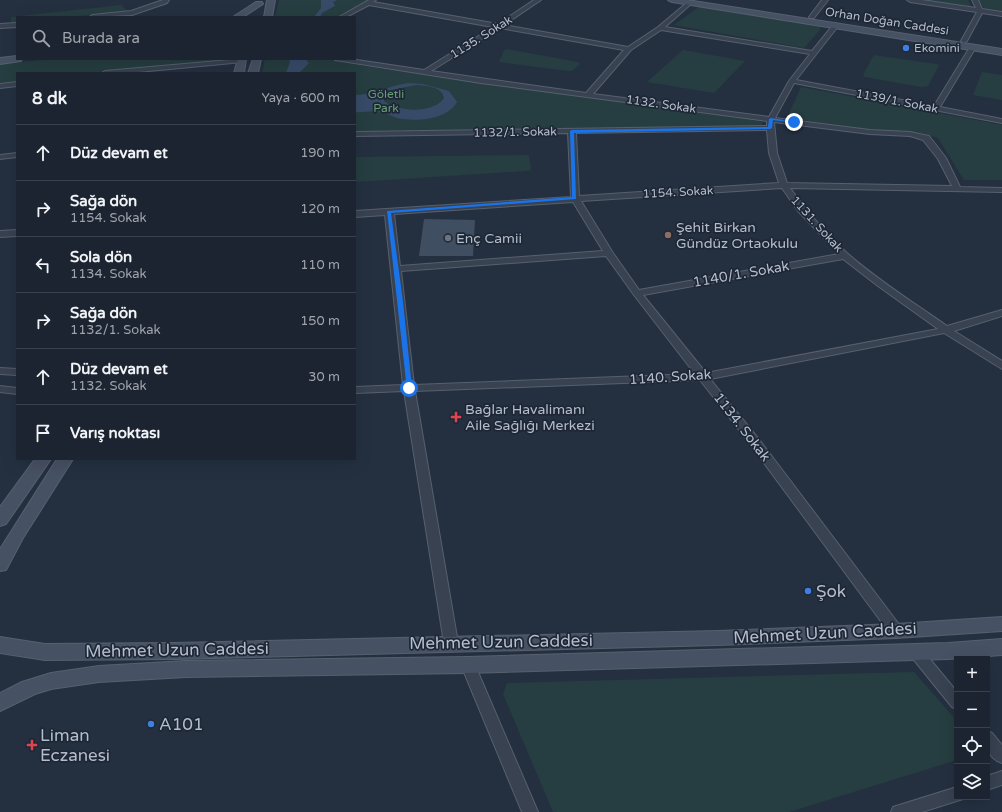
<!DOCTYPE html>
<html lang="tr">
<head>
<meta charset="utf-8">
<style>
  :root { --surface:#1b2430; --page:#28303c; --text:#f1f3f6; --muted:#a0a4ab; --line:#39414c }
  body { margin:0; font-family:"Varela Round",sans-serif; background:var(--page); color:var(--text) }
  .controls { position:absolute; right:12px; bottom:12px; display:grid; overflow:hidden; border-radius:0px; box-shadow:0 4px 16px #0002 }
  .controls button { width:36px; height:36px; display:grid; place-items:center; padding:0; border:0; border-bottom:1px solid var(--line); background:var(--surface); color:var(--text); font:20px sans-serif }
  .stop { position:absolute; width:12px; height:12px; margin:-9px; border:3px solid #1a73e8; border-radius:50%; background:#fff }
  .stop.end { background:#1a73e8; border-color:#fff; box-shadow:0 1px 4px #0008 }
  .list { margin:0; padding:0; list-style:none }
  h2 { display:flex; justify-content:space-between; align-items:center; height:52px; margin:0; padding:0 16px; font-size:17px }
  h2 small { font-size:13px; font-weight:400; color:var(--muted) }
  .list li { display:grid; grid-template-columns:26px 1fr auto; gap:12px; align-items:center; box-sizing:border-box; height:56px; padding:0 16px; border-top:1px solid var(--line) }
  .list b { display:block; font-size:15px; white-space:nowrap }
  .list p { margin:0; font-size:13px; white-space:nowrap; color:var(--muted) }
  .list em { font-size:13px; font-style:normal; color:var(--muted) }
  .icon { flex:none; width:22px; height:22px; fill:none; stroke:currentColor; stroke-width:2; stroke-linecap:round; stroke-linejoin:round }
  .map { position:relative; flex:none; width:1002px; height:812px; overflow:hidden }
  .search { position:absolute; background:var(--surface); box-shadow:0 4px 16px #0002; left:16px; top:16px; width:340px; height:44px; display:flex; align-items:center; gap:10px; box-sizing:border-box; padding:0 14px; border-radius:0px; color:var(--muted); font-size:15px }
  .panel { position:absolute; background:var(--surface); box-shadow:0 4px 16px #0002; left:16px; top:72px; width:340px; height:388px; border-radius:0px }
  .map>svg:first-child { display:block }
</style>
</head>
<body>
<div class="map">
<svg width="1002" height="812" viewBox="0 0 1002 812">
  <rect width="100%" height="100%" fill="#243040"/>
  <g fill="#263e41">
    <polygon points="279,0 368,0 338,17 275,17"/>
    <polygon points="924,0 968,0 971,6 968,6"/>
    <polygon points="978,0 1002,0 1002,11 984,8"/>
    <polygon points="122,5 127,11 69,17 17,17 17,23 11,24 11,17"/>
    <polygon points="699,7 816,25 820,27 820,30 804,48 674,25"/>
    <polygon points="507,49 578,62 580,64 572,71 568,71 499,62 504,50"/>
    <polygon points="683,50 745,61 714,93 647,82"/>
    <polygon points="874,55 936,64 939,65 928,86 921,87 865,77 863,75"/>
    <polygon points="52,59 233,59 92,73 17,73 17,81 0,83 0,64"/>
    <polygon points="265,59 328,59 369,67 757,120 763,122 761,126 752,127 355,131 355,73 262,73"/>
    <polygon points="982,72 1002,75 1002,100 973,95"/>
    <polygon points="801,87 1002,125 1002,180 964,180 938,138 922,133 868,129 787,118"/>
    <polygon points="527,155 529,156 531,170 526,171 355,182 355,157"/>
    <polygon points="914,672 957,721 957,760 789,812 553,812 503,694 507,683"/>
  </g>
  <g fill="#374b68" fill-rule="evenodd">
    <polygon points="321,0 337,0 333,2 335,6 322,13 320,17 314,17 321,8"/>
    <polygon points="289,59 305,59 309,63 299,73 286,73 290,62"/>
    <path d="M409,83L423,84L449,91L457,102C447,120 416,122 397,118C391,116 386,113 380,112C372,110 363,113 355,112V95C374,95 391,85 409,83ZM416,85C426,86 442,86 444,98C434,114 397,112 384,101L383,97L391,90Z"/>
  </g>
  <polygon fill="#3f4e60" points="424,219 475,220 473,256 419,256"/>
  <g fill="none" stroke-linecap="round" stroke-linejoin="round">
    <defs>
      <g id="street">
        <polygon points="163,0 169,0 167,3 132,15 89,17 92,15 131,11"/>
        <path d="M369,0H376L373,2L498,24L534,0H541L504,25L628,47L658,27L689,1L691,2V4L665,27L812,51L834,24L836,23L839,25L796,80L934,106L970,47L975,46L976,47L940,107L1002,119V123L794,83L775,118L870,130L910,132L929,136L946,158L960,187L1002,188V192L790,188C807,211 827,235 848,254C879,281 914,303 947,326L1002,310V316L954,331L1002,361V369L944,333L710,379L761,442L901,627L903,631L901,635L896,636L891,635L753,448L700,380L415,391L458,643L456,647L451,649L446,647L444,643L404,391L355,393V387L403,385L385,215L355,217V211L571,197L568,133L355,136V132L767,126V121L481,83L335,60L334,59H350L424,70L493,27L369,5L346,17H339ZM500,28L624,50L586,93L431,71ZM661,30L810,54L789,81L769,117L593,94L631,50ZM774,122L870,134L910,136L923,140L938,159L952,186L787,183L777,153ZM767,130L769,153L779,183L579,196L576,133ZM782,188L798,211L839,254L639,290L613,253L581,201ZM573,202L603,251L400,266L394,214ZM606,256L634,295L695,374L414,385L401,271ZM843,259L878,286L938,329L706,373L643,295Z"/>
        <polygon points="822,0 828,0 814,18 810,18 809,17"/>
        <polygon points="907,0 922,0 976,8 972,0 978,0 982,9 1002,12 1002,16 982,13 967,41 964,43 961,41 977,12 910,2"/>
        <polygon points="17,23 17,27 0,28 0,24"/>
        <polygon points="241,59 243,60 243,62 128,73 102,73 105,71"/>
        <polygon points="17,82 17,86 0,88 0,84"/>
        <polygon points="17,153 17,157 0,159 0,155"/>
        <polygon points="17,230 17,236 0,237 0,231"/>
        <polygon points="0,368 17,369 17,375 0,374"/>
        <polygon points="0,386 17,388 17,394 0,392"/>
        <polygon points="915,645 920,647 957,692 957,709 952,707 910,655 908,651 910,647"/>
        <polygon points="468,659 473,661 475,665 538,812 522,812 461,665 463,661"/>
        <path d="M987,731L992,733L1002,745V763C986,757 987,746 987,731Z"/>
        <polygon points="1002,771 1002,785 987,790 987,776"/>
        <polygon points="957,787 957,797 964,797 963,799 922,812 891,812 893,807"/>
      </g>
      <g id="secondary">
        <polygon points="267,0 275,0 272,17 264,17"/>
        <polygon points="668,0 687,0 1002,49 1002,55 672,2"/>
        <polygon points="256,2 262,2 263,4 243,17 233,17"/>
        <polygon points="17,56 17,59 22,59 21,61 0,64 0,58"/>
        <polygon points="238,59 246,59 244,73 234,73"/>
        <polygon points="253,59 261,59 258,73 248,73"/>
        <polygon points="35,459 51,459 6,524 0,526 0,507"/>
        <polygon points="57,459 73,459 23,538 6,570 0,571 0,549"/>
        <polygon points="1002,617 1002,631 896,638 718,645 174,659 45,660 0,653 0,637 45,644 174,643 718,631 896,624"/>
        <polygon points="1002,639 1002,655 948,659 468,673 186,677 99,682 51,689 35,694 0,711 0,693 22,682 51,673 99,666 186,661 468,657 948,643"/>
      </g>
    </defs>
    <use href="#street" stroke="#56606e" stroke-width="2"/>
    <use href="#secondary" stroke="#56606e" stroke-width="2"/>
    <use href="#street" fill="#384250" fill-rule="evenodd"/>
    <use href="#secondary" fill="#465163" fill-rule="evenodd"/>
  </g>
  <polygon fill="#1a73e8" points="771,118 796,122 794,123 773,120 772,128 770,129 574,133 576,199 391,213 403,301 412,388 407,390 387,211 572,197 570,131 572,130 768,127 769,119"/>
  <g fill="#3f7fe0" stroke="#1d2735" stroke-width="1.5">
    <circle cx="906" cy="48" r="4"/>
    <circle cx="808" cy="591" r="4"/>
    <circle cx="151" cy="724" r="4"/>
  </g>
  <circle fill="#8d6e63" stroke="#1d2735" stroke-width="1.5" cx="668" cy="235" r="4"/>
  <circle fill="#6b7280" stroke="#1d2735" stroke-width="1.5" cx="448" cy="238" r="4"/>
  <g fill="#e0444e" stroke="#1d2735" stroke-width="1.5">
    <path d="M454 411h4v4h4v4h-4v4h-4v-4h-4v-4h4z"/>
    <path d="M30 739h4v4h4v4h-4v4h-4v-4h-4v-4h4z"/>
  </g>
  <g text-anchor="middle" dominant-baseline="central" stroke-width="3.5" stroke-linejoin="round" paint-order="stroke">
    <g font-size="12" fill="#b4bdcb" stroke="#1d2735">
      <text transform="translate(887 21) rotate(9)">Orhan Doğan Caddesi</text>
      <text transform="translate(481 37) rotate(-32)">1135. Sokak</text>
      <text transform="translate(897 101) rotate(11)">1139/1. Sokak</text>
      <text transform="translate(661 104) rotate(8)">1132. Sokak</text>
      <text transform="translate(515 132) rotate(-1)">1132/1. Sokak</text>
      <text transform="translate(678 192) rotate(-3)">1154. Sokak</text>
      <text transform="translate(817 224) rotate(48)">1131. Sokak</text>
    </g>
    <g font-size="12" fill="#b4bdcb" stroke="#1d2735" text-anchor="start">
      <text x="914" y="48">Ekomini</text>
    </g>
    <g font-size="12" fill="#6a9d76" stroke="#1d2735">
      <text x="386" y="94">Göletli<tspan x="386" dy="14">Park</tspan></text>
    </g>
    <g font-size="14" fill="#b4bdcb" stroke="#1d2735" text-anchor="start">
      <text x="676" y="227">Şehit Birkan<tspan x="676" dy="16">Gündüz Ortaokulu</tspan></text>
      <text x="456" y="238">Enç Camii</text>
      <text x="465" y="409">Bağlar Havalimanı<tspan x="465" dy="16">Aile Sağlığı Merkezi</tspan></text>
    </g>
    <g font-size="14" fill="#b4bdcb" stroke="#1d2735">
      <text transform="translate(741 274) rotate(-10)">1140/1. Sokak</text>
      <text transform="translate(670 377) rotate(-4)">1140. Sokak</text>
      <text transform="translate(742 427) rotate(52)">1134. Sokak</text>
    </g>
    <g font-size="17" fill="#b4bdcb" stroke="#1d2735" text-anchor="start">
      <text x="816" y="591">Şok</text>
      <text x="159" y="724">A101</text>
      <text x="40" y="735">Liman<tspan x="40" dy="20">Eczanesi</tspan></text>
    </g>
    <g font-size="17" fill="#b4bdcb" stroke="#1d2735">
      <text transform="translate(825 633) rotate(-3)">Mehmet Uzun Caddesi</text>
      <text transform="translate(501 642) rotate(-1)">Mehmet Uzun Caddesi</text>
      <text transform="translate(177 650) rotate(-1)">Mehmet Uzun Caddesi</text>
    </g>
  </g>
</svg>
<div class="controls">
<button>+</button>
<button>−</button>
<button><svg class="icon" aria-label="locate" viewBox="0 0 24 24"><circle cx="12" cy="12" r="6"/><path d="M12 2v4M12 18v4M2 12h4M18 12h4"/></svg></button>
<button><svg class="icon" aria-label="layers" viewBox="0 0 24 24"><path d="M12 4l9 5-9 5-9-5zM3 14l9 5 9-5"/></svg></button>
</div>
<div class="stop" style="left:409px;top:388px"></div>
<div class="stop end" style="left:794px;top:122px"></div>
<div class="search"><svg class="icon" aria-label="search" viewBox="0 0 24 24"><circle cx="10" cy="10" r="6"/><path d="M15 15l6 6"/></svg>Burada ara</div>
<section class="panel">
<h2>8 dk<small>Yaya · 600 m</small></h2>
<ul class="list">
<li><svg class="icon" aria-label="ahead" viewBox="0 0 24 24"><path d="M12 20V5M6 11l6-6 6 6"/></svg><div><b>Düz devam et</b></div><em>190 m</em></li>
<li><svg class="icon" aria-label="right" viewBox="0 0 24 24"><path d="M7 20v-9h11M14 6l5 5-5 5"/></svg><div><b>Sağa dön</b><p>1154. Sokak</p></div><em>120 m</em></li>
<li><svg class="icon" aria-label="left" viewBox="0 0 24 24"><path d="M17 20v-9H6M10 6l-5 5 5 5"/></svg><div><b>Sola dön</b><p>1134. Sokak</p></div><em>110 m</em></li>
<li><svg class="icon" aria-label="right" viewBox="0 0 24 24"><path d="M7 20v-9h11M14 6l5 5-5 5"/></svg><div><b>Sağa dön</b><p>1132/1. Sokak</p></div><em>150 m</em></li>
<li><svg class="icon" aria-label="ahead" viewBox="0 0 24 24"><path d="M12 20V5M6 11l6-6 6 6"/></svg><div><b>Düz devam et</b><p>1132. Sokak</p></div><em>30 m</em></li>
<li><svg class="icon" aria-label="arrive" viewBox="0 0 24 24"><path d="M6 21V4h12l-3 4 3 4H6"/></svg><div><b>Varış noktası</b></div></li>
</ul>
</section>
</div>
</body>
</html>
